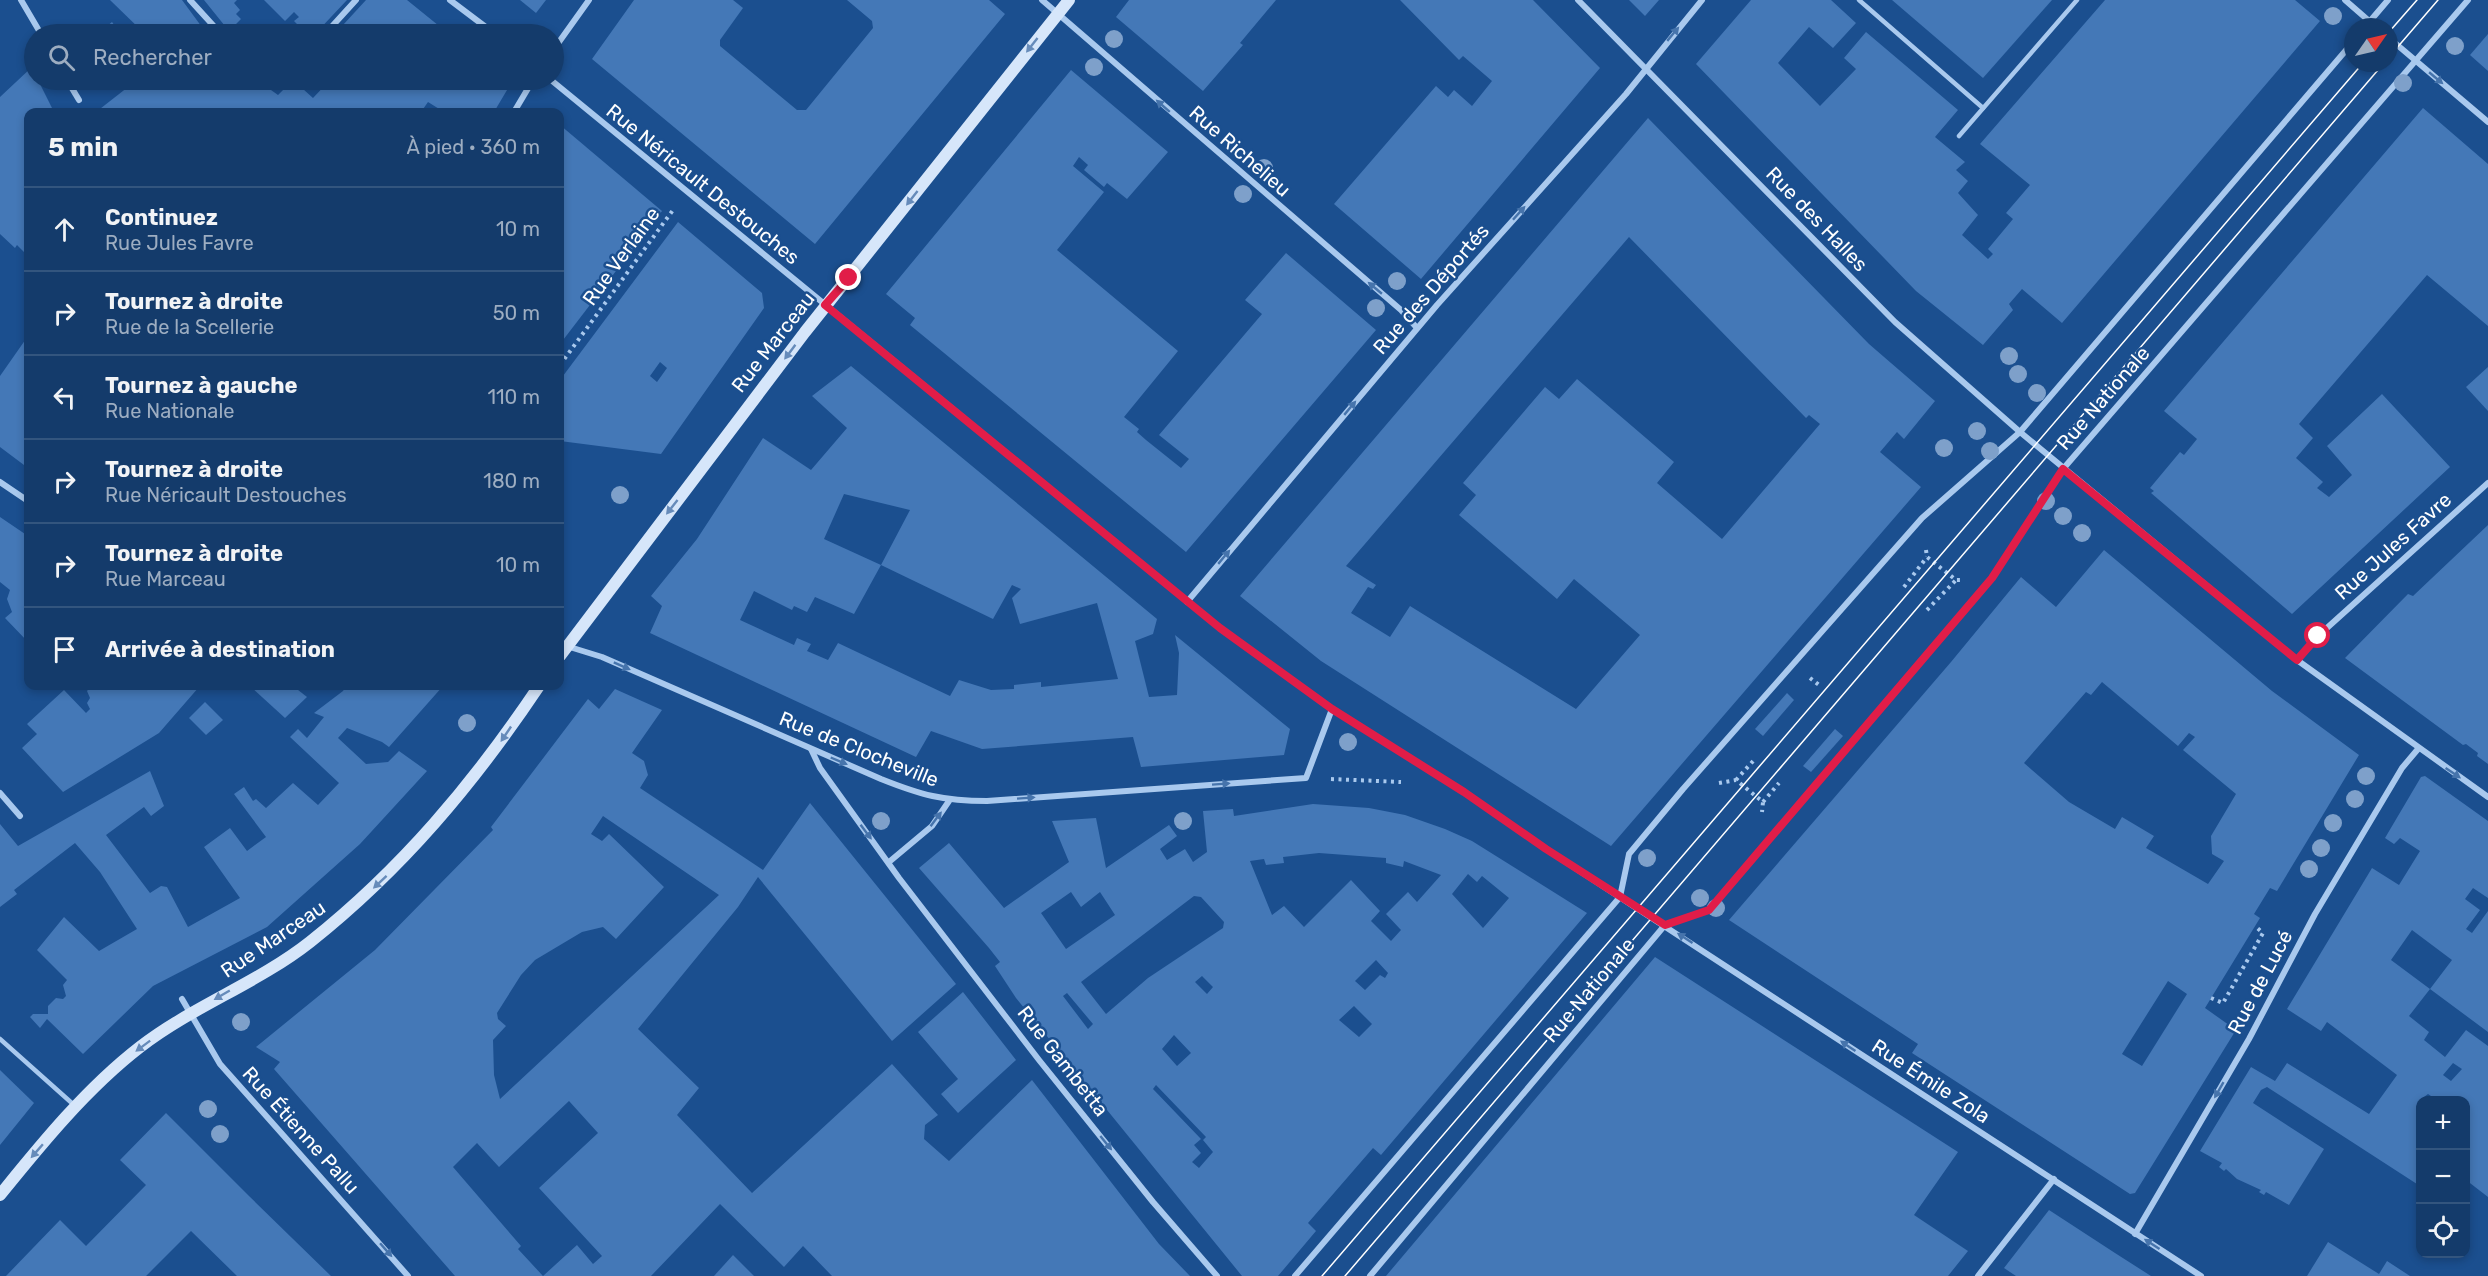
<!DOCTYPE html>
<html lang="fr">
<head>
<meta charset="utf-8">
<style>
  :root { --surface:#143b6b; --page:#214673; --text:#f1f3f6; --muted:#9dadc1; --line:#33557e }
  body { margin:0; font-family:Rubik,sans-serif; background:var(--page); color:var(--text) }
  .controls { position:absolute; right:18px; bottom:18px; display:grid; overflow:hidden; border-radius:12px; box-shadow:0 3px 9px #0003 }
  .controls button { width:54px; height:54px; display:grid; place-items:center; padding:0; border:0; border-bottom:2px solid var(--line); background:var(--surface); color:var(--text); font:30px sans-serif }
  .compass { position:absolute; left:2344px; top:18px; width:54px; height:54px; border-radius:50%; background:var(--surface); box-shadow:0 3px 9px #0003; rotate:56deg }
  .stop { position:absolute; width:18px; height:18px; margin:-14px; border:4px solid #e11d48; border-radius:50%; background:#fff }
  .stop.end { background:#e11d48; border-color:#fff; box-shadow:0 2px 6px #0008 }
  .list { margin:0; padding:0; list-style:none }
  h2 { display:flex; justify-content:space-between; align-items:center; height:78px; margin:0; padding:0 24px; font-size:26px }
  h2 small { font-size:20px; font-weight:400; color:var(--muted) }
  .list li { display:grid; grid-template-columns:39px 1fr auto; gap:18px; align-items:center; box-sizing:border-box; height:84px; padding:0 24px; border-top:2px solid var(--line) }
  .list b { display:block; font-size:22px; white-space:nowrap }
  .list p { margin:0; font-size:20px; white-space:nowrap; color:var(--muted) }
  .list em { font-size:20px; font-style:normal; color:var(--muted) }
  .icon { flex:none; width:33px; height:33px; fill:none; stroke:currentColor; stroke-width:2; stroke-linecap:round; stroke-linejoin:round }
  .map { position:relative; flex:none; width:2488px; height:1276px; overflow:hidden }
  .search { position:absolute; background:var(--surface); box-shadow:0 3px 9px #0003; left:24px; top:24px; width:540px; height:66px; display:flex; align-items:center; gap:15px; box-sizing:border-box; padding:0 21px; border-radius:33px; color:var(--muted); font-size:22px }
  .panel { position:absolute; background:var(--surface); box-shadow:0 3px 9px #0003; left:24px; top:108px; width:540px; height:582px; border-radius:12px }
  .map>svg:first-child { display:block }
</style>
</head>
<body>
<div class="map">
<svg width="2488" height="1276" viewBox="0 0 2488 1276">
  <rect width="100%" height="100%" fill="#1b4f8f"/>
  <g fill="#4478b7" fill-rule="evenodd">
    <polygon points="110,0 182,0 207,34 145,34"/>
    <polygon points="204,0 237,0 234,3 240,10 236,14 241,19 229,31"/>
    <polygon points="264,0 347,0 315,34 307,34 294,21 299,17 294,12 285,21"/>
    <polygon points="366,0 407,0 449,34 386,34 377,27 371,34 355,34 343,25"/>
    <polygon points="520,0 546,0 536,13"/>
    <polygon points="634,0 733,0 743,8 720,40 720,46 797,110 806,110 873,28 872,21 847,0 989,0 1005,14 815,244 592,59"/>
    <polygon points="1129,0 1276,0 1240,43 1243,45 1203,91 1116,17"/>
    <polygon points="1400,0 1533,0 1600,68 1421,279 1334,204 1436,86 1448,97 1454,90 1472,106 1492,81 1463,56 1459,60"/>
    <polygon points="1629,0 1659,0 1645,16"/>
    <polygon points="1751,0 1831,0 1856,23 1833,48 1809,27 1778,63 1820,106 1856,69 1844,58 1866,32 1958,110 1935,137 1965,162 1956,170 1968,181 1958,193 1978,215 1962,235 1988,259 1993,254 1988,249 2013,219 2006,213 2030,185 1980,144 2105,0 2295,0 2320,21 2062,323 2022,289 2009,304 2013,310 1983,345 1916,291 1696,64"/>
    <polygon points="1892,0 2052,0 1983,78"/>
    <polygon points="112,22 121,34 95,34 106,27"/>
    <polygon points="2488,34 2488,71 2470,55"/>
    <polygon points="32,67 34,80 38,80 54,112 28,112 28,256 17,245 15,248 0,234 0,97"/>
    <polygon points="1071,70 1168,152 1127,199 1107,183 1104,187 1084,170 1088,165 1079,157 1073,166 1104,192 1057,250 1178,351 1124,417 1139,429 1137,432 1146,440 1181,468 1189,459 1159,435 1262,314 1245,300 1286,253 1376,330 1186,552 910,325 915,318 886,294"/>
    <polygon points="137,80 257,80 278,95 293,80 313,98 330,80 503,80 510,85 494,112 444,112 428,102 421,112 96,112"/>
    <polygon points="2423,108 2488,164 2488,326 2427,275 2299,424 2313,438 2296,458 2323,482 2317,488 2329,497 2352,475 2327,446 2382,394 2450,467 2292,614 2151,493 2154,491 2150,488 2180,452 2184,455 2197,439 2164,411"/>
    <path d="M1648,118L1869,344L1935,401L1904,439L1897,432L1880,452L1921,487L1611,846L1321,661L1240,596ZM1629,237L1806,418L1809,415L1820,424L1722,539L1657,483L1674,462L1577,379L1559,399L1545,387L1463,483L1476,495L1459,515L1557,599L1574,579L1640,635L1576,709L1410,606L1390,637L1351,613L1368,587L1373,589L1376,585L1346,566Z"/>
    <polygon points="560,125 662,211 560,344"/>
    <path d="M678,222L762,293L764,308L661,454L560,441V380ZM660,362L667,368L657,382L650,376Z"/>
    <polygon points="28,336 27,403 28,468 0,447 0,376"/>
    <path d="M851,366L1157,619L1153,634L1135,641L1149,697L1177,695L1179,653L1175,635L1290,729L1284,755L1141,767L1133,737L982,749L931,731L916,757L650,633L662,606L651,596L697,539L763,438L811,470L847,428L812,396ZM844,494L910,510L881,565L993,619L1012,585L1021,589L1012,598L1020,624L1097,603L1118,679L1041,687V682L1014,685V689L991,690L959,680L950,696L838,643L828,660L807,651L811,644L797,638L794,645L740,620L754,591L792,610L794,606L807,612L815,597L854,614L881,565L824,539Z"/>
    <polygon points="2488,367 2488,411 2466,387"/>
    <polygon points="0,517 28,536 28,642 5,618 12,612 7,599 10,590 0,582"/>
    <polygon points="2488,525 2488,764 2477,756 2478,753 2466,744 2463,745 2345,658 2408,594 2413,596"/>
    <path d="M2104,550L2272,691L2359,755L2277,891L2270,888L2254,914L2260,918L2205,1008L2236,1030L2135,1193L2130,1194L1912,1053L1918,1044L1729,920L1951,662L2021,577L2056,607ZM2102,682L2178,746L2189,733L2195,737L2183,750L2236,794L2211,836L2212,854L2224,861L2208,884L2146,848L2154,836L2122,817L2115,829L2069,802L2024,763L2086,692L2091,695ZM2168,981L2187,994L2142,1066L2122,1054Z"/>
    <polygon points="91,686 199,687 159,733 63,792 22,748 37,734 27,724 64,690 86,713 90,709 87,703 90,698 87,691"/>
    <polygon points="250,686 293,686 307,697 285,718"/>
    <polygon points="346,686 443,686 389,747 382,742 347,728 338,738 366,764 388,762 399,751 427,771 360,844 267,927 153,986 83,1054 47,1019 40,1028 30,1017 33,1014 48,1014 48,1006 56,998 63,999 66,996 63,985 67,980 37,950 64,917 99,951 137,929 100,872 75,843 14,890 17,894 0,907 0,824 18,846 150,771 164,806 151,816 144,807 106,835 150,893 161,886 167,887 188,927 240,898 204,847 230,828 247,851 266,837 234,794 244,787 253,801 256,799 266,808 293,783 318,805 339,783 290,737 298,729 307,738 324,717 314,713 343,691"/>
    <path d="M615,689L662,710L632,753L644,761L648,775L640,788L763,870L810,803L956,984L892,1041L758,877L738,907L638,1029L699,1088L677,1115L752,1193L892,1064L938,1115L925,1125L924,1139L949,1161L1032,1080L1159,1244L1190,1276H832L803,1246L784,1267L720,1204L651,1276H455L274,1069L280,1062L256,1047L375,950L493,830L491,827L588,699L599,709ZM603,816L719,895L500,1099L494,1075L493,1040L506,1026L498,1019L497,1013L521,975L535,960L582,932L603,927L616,939L664,887L609,834L602,841L591,834ZM569,1101L598,1133L539,1188L602,1256L593,1264L577,1245L543,1276L518,1249L521,1246L453,1167L477,1143L499,1167Z"/>
    <polygon points="1787,693 1794,700 1763,736 1755,729"/>
    <polygon points="205,702 223,720 206,735 189,718"/>
    <polygon points="1835,729 1843,736 1811,772 1803,766"/>
    <path d="M2425,776L2488,821V898L2473,888L2465,899L2480,910L2466,929L2472,933L2488,911V1032L2430,989L2409,1016L2429,1032L2424,1040L2445,1057L2466,1030L2488,1046V1197L2466,1180V1113L2470,1107L2466,1100L2457,1098L2437,1100L2428,1094L2420,1100L2418,1106L2420,1108V1186L2267,1087L2261,1090L2253,1103L2324,1149L2289,1205L2266,1192L2264,1195L2259,1192L2261,1190L2237,1179L2226,1169L2224,1171L2219,1167L2222,1163L2200,1151L2251,1067L2275,1081L2287,1063L2369,1114L2397,1075L2327,1022L2321,1031L2287,1009L2372,868L2399,885L2420,851L2400,838L2394,844L2385,838L2421,777ZM2412,930L2452,960L2430,989L2391,960ZM2453,1063L2462,1069L2451,1081L2443,1075Z"/>
    <path d="M1313,804L1369,808L1405,815L1445,829L1472,841L1587,913L1381,1155L1373,1148L1308,1223L1316,1231L1278,1276H1242L1016,998L995,966L1000,962L989,948L919,868L949,843L1004,908L1069,862L1052,821L1096,818L1106,868L1169,825L1177,836L1160,849L1167,860L1185,849L1193,862L1207,852L1203,811L1233,809L1234,816ZM1319,853L1386,858V863L1403,867L1404,861L1441,875L1417,902L1408,892L1386,914L1401,930L1391,941L1371,921L1380,911L1351,880L1304,927L1284,906L1272,915L1250,861L1264,859L1266,865L1284,863L1283,857ZM1468,874L1477,882L1482,876L1509,898L1483,928L1452,894ZM1071,892L1081,907L1100,892L1115,915L1066,949L1041,913ZM1194,896L1201,897L1224,922L1223,928L1148,978L1106,1014L1081,982ZM1376,960L1388,973L1385,978L1380,975L1365,990L1355,981ZM1202,976L1213,987L1207,994L1195,982ZM1067,993L1093,1024L1088,1029L1063,996ZM1354,1006L1372,1024L1359,1037L1339,1020ZM1174,1035L1191,1053L1177,1066L1162,1049ZM1156,1085L1206,1137L1203,1140L1213,1152L1199,1168L1192,1162L1201,1153L1194,1145L1201,1139L1153,1089Z"/>
    <polygon points="1655,957 1958,1152 1914,1215 1968,1251 1948,1276 1386,1276"/>
    <polygon points="963,992 1016,1060 958,1113 941,1094 958,1079 918,1032"/>
    <polygon points="0,1070 34,1103 0,1145"/>
    <polygon points="166,1113 249,1196 331,1276 237,1276 191,1231 146,1276 6,1276 60,1220 86,1246 146,1185 120,1160"/>
    <polygon points="2049,1210 2115,1253 2151,1276 2016,1276 2004,1268"/>
    <polygon points="2328,1242 2379,1274 2387,1261 2410,1276 2307,1276"/>
    <polygon points="733,1255 754,1276 714,1276"/>
  </g>
  <g fill="none" stroke-linecap="round" stroke-linejoin="round">
    <g stroke="#a9c9ee" stroke-width="4" stroke-dasharray="3 4.5" stroke-linecap="butt">
      <polyline points="560,365 673,210"/>
      <polyline points="1926,550 1927,557 1956,580 1961,580"/>
      <polyline points="1904,587 1927,557"/>
      <polyline points="1927,610 1956,580"/>
      <polyline points="1810,678 1819,685"/>
      <polyline points="1331,779 1401,782"/>
      <polyline points="1736,780 1754,760"/>
      <polyline points="1719,783 1736,780 1763,802 1762,812"/>
      <polyline points="1763,802 1779,783"/>
      <polyline points="2211,998 2223,1003 2263,933 2255,926"/>
    </g>
    <g stroke="#a9c9ee" stroke-width="4.5">
      <polyline points="1859,0 1983,108"/>
      <polyline points="1959,136 2077,0"/>
      <polyline points="0,1039 74,1105"/>
    </g>
    <g stroke="#a9c9ee" stroke-width="6">
      <polyline points="21,0 41,34"/>
      <polyline points="190,0 221,34"/>
      <polyline points="450,0 495,34"/>
      <polyline points="1042,0 1401,310 1417,328"/>
      <polyline points="1578,0 1895,322 2020,432 2297,660 2488,797"/>
      <polyline points="2345,0 2376,27"/>
      <polyline points="2365,27 2388,0"/>
      <polyline points="325,34 356,0"/>
      <polyline points="2389,38 2488,122"/>
      <polyline points="554,49 589,0"/>
      <polyline points="67,80 79,100"/>
      <polyline points="273,80 278,83 282,80"/>
      <polyline points="551,80 1220,628 1332,709 1464,792 1546,849 2201,1276"/>
      <polyline points="514,112 533,80"/>
      <polyline points="0,482 28,501"/>
      <polyline points="1187,602 1437,305 1626,94 1702,0"/>
      <path d="M560,644L602,657L881,779C921,795 943,801 987,801L1306,778L1332,709"/>
      <polyline points="2297,660 2318,636 2488,483"/>
      <polyline points="811,749 820,768 899,878 1039,1060 1153,1202 1217,1276"/>
      <polyline points="0,793 20,816"/>
      <polyline points="889,862 932,826 949,801"/>
      <polyline points="182,999 220,1064 408,1276"/>
      <polyline points="2135,1234 2249,1039 2315,914 2402,768 2418,749"/>
      <polyline points="1295,1276 1620,897 1629,854 1683,789 1922,518 2020,432 2353,42"/>
      <polyline points="1370,1276 1665,925 1709,910 1992,578 2063,469 2468,0"/>
      <polyline points="1978,1276 2054,1179"/>
    </g>
    <g stroke="#d6e6fa" stroke-width="12">
      <polyline points="560,656 805,332 1069,0"/>
      <path d="M0,1195C42,1143 87,1088 140,1047C193,1006 258,983 310,942C402,869 474,783 539,686"/>
    </g>
    <g stroke="#fff" stroke-width="1.5">
      <polyline points="2389,32 2417,0"/>
      <polyline points="2389,57 2438,0"/>
      <polyline points="1322,1276 2363,63"/>
      <polyline points="1345,1276 2384,63"/>
    </g>
  </g>
  <g fill="#7ea0ca">
    <circle cx="2333" cy="16" r="9"/>
    <circle cx="1114" cy="39" r="9"/>
    <circle cx="2455" cy="46" r="9"/>
    <circle cx="1094" cy="67" r="9"/>
    <circle cx="2403" cy="83" r="9"/>
    <circle cx="1264" cy="168" r="9"/>
    <circle cx="1243" cy="194" r="9"/>
    <circle cx="1397" cy="281" r="9"/>
    <circle cx="1376" cy="308" r="9"/>
    <circle cx="2009" cy="356" r="9"/>
    <circle cx="2018" cy="374" r="9"/>
    <circle cx="2037" cy="393" r="9"/>
    <circle cx="1977" cy="431" r="9"/>
    <circle cx="1944" cy="448" r="9"/>
    <circle cx="1990" cy="451" r="9"/>
    <circle cx="620" cy="495" r="9"/>
    <circle cx="2046" cy="501" r="9"/>
    <circle cx="2063" cy="516" r="9"/>
    <circle cx="2082" cy="533" r="9"/>
    <circle cx="467" cy="723" r="9"/>
    <circle cx="1348" cy="742" r="9"/>
    <circle cx="2366" cy="776" r="9"/>
    <circle cx="2355" cy="799" r="9"/>
    <circle cx="881" cy="821" r="9"/>
    <circle cx="1183" cy="821" r="9"/>
    <circle cx="2333" cy="823" r="9"/>
    <circle cx="2321" cy="848" r="9"/>
    <circle cx="1647" cy="858" r="9"/>
    <circle cx="2309" cy="869" r="9"/>
    <circle cx="1700" cy="898" r="9"/>
    <circle cx="1716" cy="908" r="9"/>
    <circle cx="241" cy="1022" r="9"/>
    <circle cx="208" cy="1109" r="9"/>
    <circle cx="220" cy="1134" r="9"/>
  </g>
  <defs><path id="oneway-solid" d="M-6-.8H1V-3.2L6.5 0L1 3.2V.8H-6Z" transform="scale(1.5)"/></defs>
  <g fill="#4674ac">
    <use href="#oneway-solid" transform="translate(1673 34) rotate(-50)"/>
    <use href="#oneway-solid" transform="translate(2436 78) rotate(40)"/>
    <use href="#oneway-solid" transform="translate(1163 106) rotate(-139)"/>
    <use href="#oneway-solid" transform="translate(1519 213) rotate(-48)"/>
    <use href="#oneway-solid" transform="translate(1375 288) rotate(-140)"/>
    <use href="#oneway-solid" transform="translate(1350 408) rotate(-50)"/>
    <use href="#oneway-solid" transform="translate(1224 557) rotate(-50)"/>
    <use href="#oneway-solid" transform="translate(622 666) rotate(24)"/>
    <use href="#oneway-solid" transform="translate(839 761) rotate(23)"/>
    <use href="#oneway-solid" transform="translate(2453 773) rotate(34)"/>
    <use href="#oneway-solid" transform="translate(1221 784) rotate(-4)"/>
    <use href="#oneway-solid" transform="translate(1026 798) rotate(-4)"/>
    <use href="#oneway-solid" transform="translate(936 819) rotate(-53)"/>
    <use href="#oneway-solid" transform="translate(866 832) rotate(53)"/>
    <use href="#oneway-solid" transform="translate(1685 938) rotate(-147)"/>
    <use href="#oneway-solid" transform="translate(1848 1046) rotate(-146)"/>
    <use href="#oneway-solid" transform="translate(2219 1090) rotate(120)"/>
    <use href="#oneway-solid" transform="translate(1106 1143) rotate(51)"/>
    <use href="#oneway-solid" transform="translate(2152 1244) rotate(-147)"/>
    <use href="#oneway-solid" transform="translate(386 1250) rotate(49)"/>
  </g>
  <g fill="#668bba">
    <use href="#oneway-solid" transform="translate(1032 45) rotate(128)"/>
    <use href="#oneway-solid" transform="translate(912 198) rotate(128)"/>
    <use href="#oneway-solid" transform="translate(790 352) rotate(127)"/>
    <use href="#oneway-solid" transform="translate(672 507) rotate(128)"/>
    <use href="#oneway-solid" transform="translate(506 734) rotate(124)"/>
    <use href="#oneway-solid" transform="translate(380 882) rotate(137)"/>
    <use href="#oneway-solid" transform="translate(222 995) rotate(150)"/>
    <use href="#oneway-solid" transform="translate(143 1046) rotate(143)"/>
    <use href="#oneway-solid" transform="translate(37 1151) rotate(131)"/>
  </g>
  <g fill="none" stroke-linecap="round" stroke-linejoin="round">
    <polyline stroke="#e11d48" stroke-width="8" points="849,278 825,305 1220,628 1332,709 1464,792 1546,849 1665,925 1709,910 1992,578 2063,469 2297,660 2318,636"/>
  </g>
  <g text-anchor="middle" dominant-baseline="central" stroke-width="5" stroke-linejoin="round" paint-order="stroke">
    <g font-size="20" fill="#fff" stroke="#1b4f8f">
      <text transform="translate(1240 151) rotate(41)">Rue Richelieu</text>
      <text transform="translate(703 184) rotate(39)">Rue Néricault Destouches</text>
      <text transform="translate(1817 219) rotate(46)">Rue des Halles</text>
      <text transform="translate(621 256) rotate(-54)">Rue Verlaine</text>
      <text transform="translate(1431 289) rotate(-49)">Rue des Déportés</text>
      <text transform="translate(773 342) rotate(-52)">Rue Marceau</text>
      <text transform="translate(2103 398) rotate(-49)">Rue Nationale</text>
      <text transform="translate(2393 546) rotate(-42)">Rue Jules Favre</text>
      <text transform="translate(859 749) rotate(22)">Rue de Clocheville</text>
      <text transform="translate(273 939) rotate(-34)">Rue Marceau</text>
      <text transform="translate(2260 982) rotate(-62)">Rue de Lucé</text>
      <text transform="translate(1589 990) rotate(-50)">Rue Nationale</text>
      <text transform="translate(1063 1061) rotate(52)">Rue Gambetta</text>
      <text transform="translate(1931 1081) rotate(33)">Rue Émile Zola</text>
      <text transform="translate(301 1130) rotate(48)">Rue Étienne Pallu</text>
    </g>
  </g>
</svg>
<div class="controls">
<button>+</button>
<button>−</button>
<button><svg class="icon" aria-label="locate" viewBox="0 0 24 24"><circle cx="12" cy="12" r="6"/><path d="M12 2v4M12 18v4M2 12h4M18 12h4"/></svg></button>
</div>
<svg class="compass" viewBox="-18 -18 36 36"><path d="M0-13l5 13h-10z" fill="#e53935"/><path d="M0 13l5-13h-10z" fill="#9dadc1"/></svg>
<div class="stop" style="left:2318px;top:636px"></div>
<div class="stop end" style="left:849px;top:278px"></div>
<div class="search"><svg class="icon" aria-label="search" viewBox="0 0 24 24"><circle cx="10" cy="10" r="6"/><path d="M15 15l6 6"/></svg>Rechercher</div>
<section class="panel">
<h2>5 min<small>À pied · 360 m</small></h2>
<ul class="list">
<li><svg class="icon" aria-label="ahead" viewBox="0 0 24 24"><path d="M12 20V5M6 11l6-6 6 6"/></svg><div><b>Continuez</b><p>Rue Jules Favre</p></div><em>10 m</em></li>
<li><svg class="icon" aria-label="right" viewBox="0 0 24 24"><path d="M7 20v-9h11M14 6l5 5-5 5"/></svg><div><b>Tournez à droite</b><p>Rue de la Scellerie</p></div><em>50 m</em></li>
<li><svg class="icon" aria-label="left" viewBox="0 0 24 24"><path d="M17 20v-9H6M10 6l-5 5 5 5"/></svg><div><b>Tournez à gauche</b><p>Rue Nationale</p></div><em>110 m</em></li>
<li><svg class="icon" aria-label="right" viewBox="0 0 24 24"><path d="M7 20v-9h11M14 6l5 5-5 5"/></svg><div><b>Tournez à droite</b><p>Rue Néricault Destouches</p></div><em>180 m</em></li>
<li><svg class="icon" aria-label="right" viewBox="0 0 24 24"><path d="M7 20v-9h11M14 6l5 5-5 5"/></svg><div><b>Tournez à droite</b><p>Rue Marceau</p></div><em>10 m</em></li>
<li><svg class="icon" aria-label="arrive" viewBox="0 0 24 24"><path d="M6 21V4h12l-3 4 3 4H6"/></svg><div><b>Arrivée à destination</b></div></li>
</ul>
</section>
</div>
</body>
</html>
